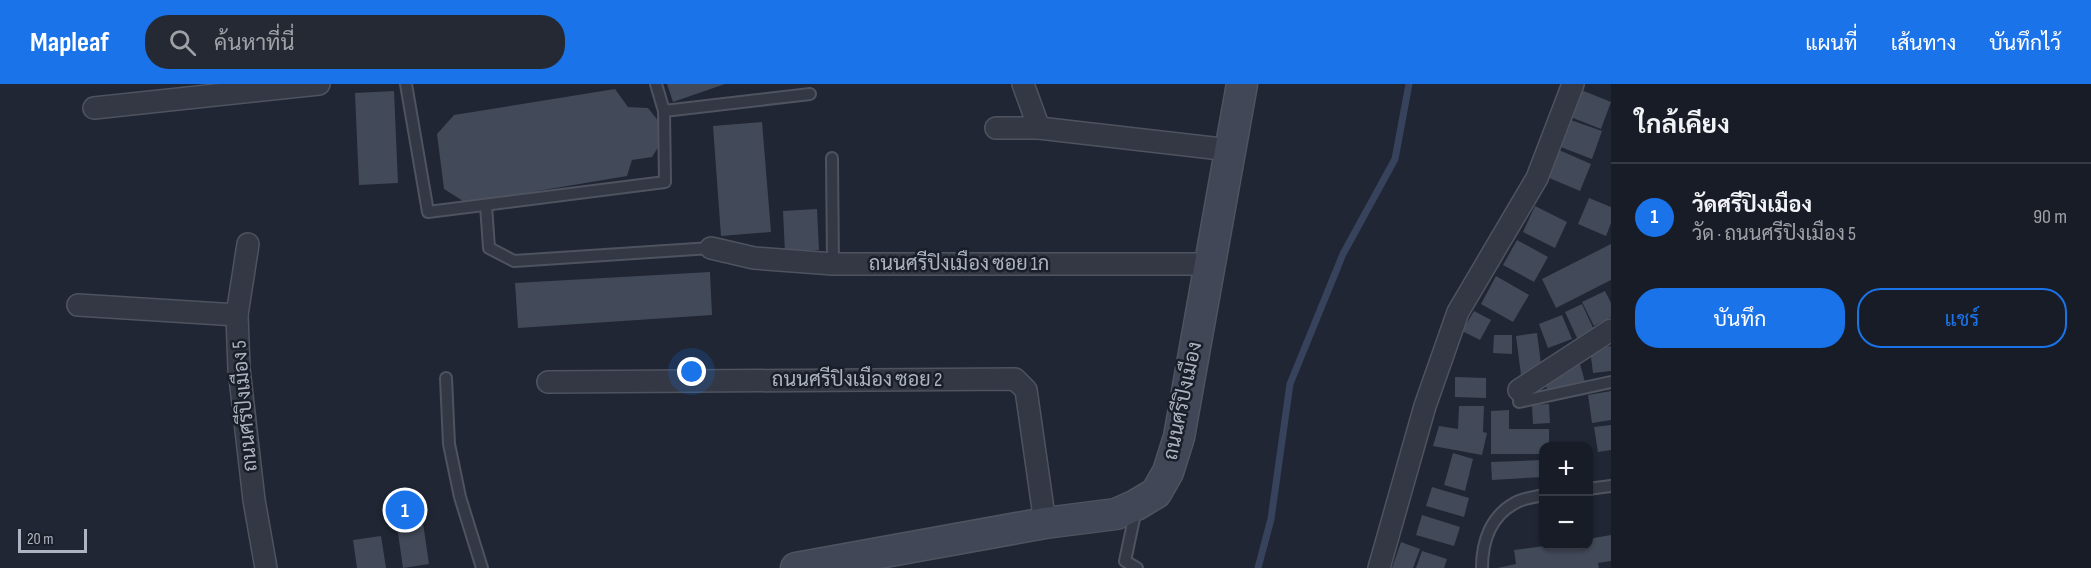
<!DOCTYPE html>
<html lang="th">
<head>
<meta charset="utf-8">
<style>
  :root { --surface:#181c27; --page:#252933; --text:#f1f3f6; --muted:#9fa1a7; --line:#363a44; --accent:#1a73e8 }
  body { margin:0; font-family:"Sofia Sans Condensed",Sarabun,sans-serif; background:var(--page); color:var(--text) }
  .controls { position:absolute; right:18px; bottom:18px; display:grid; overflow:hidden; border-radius:12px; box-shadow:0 2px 4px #0004 }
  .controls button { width:54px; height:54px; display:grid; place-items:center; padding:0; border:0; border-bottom:2px solid var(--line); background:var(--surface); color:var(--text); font:30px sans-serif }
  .scale { position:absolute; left:18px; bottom:15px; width:69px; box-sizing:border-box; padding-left:6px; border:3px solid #aeb3c1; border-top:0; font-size:16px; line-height:21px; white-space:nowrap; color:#aeb3c1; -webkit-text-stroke:4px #191e29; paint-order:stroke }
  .you { position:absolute; left:692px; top:288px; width:21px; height:21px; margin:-15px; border:4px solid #fff; border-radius:50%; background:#1a73e8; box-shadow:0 0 0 9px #1a73e833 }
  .badge { display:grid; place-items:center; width:39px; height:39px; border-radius:50%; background:var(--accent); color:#fff; font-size:20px; font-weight:700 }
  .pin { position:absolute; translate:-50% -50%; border:3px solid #fff; box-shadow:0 2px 6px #0006 }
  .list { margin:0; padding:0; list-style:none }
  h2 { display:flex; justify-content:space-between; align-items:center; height:78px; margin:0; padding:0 24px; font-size:26px }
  h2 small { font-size:20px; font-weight:400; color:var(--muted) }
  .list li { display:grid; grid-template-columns:39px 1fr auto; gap:18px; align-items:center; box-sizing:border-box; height:108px; padding:0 24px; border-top:2px solid var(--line) }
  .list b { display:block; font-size:22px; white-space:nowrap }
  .list p { margin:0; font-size:20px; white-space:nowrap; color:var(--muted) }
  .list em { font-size:20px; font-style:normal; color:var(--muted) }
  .actions { display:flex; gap:12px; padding:18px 24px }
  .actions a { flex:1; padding:14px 0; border:2px solid var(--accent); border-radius:24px; text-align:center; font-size:21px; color:var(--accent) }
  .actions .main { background:var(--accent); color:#fff }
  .icon { flex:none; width:33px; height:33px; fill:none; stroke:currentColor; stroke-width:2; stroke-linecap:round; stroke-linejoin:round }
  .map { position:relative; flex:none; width:1611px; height:484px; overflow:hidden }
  header { display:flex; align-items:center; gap:36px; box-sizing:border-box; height:84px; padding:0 30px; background:var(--accent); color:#fff }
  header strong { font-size:28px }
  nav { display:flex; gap:33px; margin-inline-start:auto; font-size:21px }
  .search { width:420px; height:54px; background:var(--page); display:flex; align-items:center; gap:15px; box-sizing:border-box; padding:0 21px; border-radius:24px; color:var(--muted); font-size:22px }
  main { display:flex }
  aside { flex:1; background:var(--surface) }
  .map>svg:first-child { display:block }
</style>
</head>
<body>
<header>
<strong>Mapleaf</strong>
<div class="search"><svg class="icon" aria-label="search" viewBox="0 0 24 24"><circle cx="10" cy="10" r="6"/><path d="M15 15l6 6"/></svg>ค้นหาที่นี่</div>
<nav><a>แผนที่</a><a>เส้นทาง</a><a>บันทึกไว้</a></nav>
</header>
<main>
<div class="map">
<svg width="1611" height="484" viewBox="0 0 1611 484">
  <rect width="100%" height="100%" fill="#202634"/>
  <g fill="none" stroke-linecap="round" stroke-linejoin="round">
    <polyline stroke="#37425c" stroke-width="7" points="1258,484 1271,435 1290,300 1343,170 1395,75 1409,0"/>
  </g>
  <g fill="#424958">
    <polygon points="667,0 725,0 673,18"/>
    <polygon points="615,5 628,23 648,24 660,39 662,57 652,73 632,76 627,92 466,119 444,105 437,50 454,31"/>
    <polygon points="1579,5 1611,18 1601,45 1568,32"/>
    <polygon points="394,7 398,99 359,101 355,9"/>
    <polygon points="1568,35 1602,47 1592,75 1558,62"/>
    <polygon points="762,38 771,148 721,152 713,42"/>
    <polygon points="1559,66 1591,80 1580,107 1547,93"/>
    <polygon points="1589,114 1611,123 1611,139 1606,152 1578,140"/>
    <polygon points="1535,122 1567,138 1555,164 1523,148"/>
    <polygon points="817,125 819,166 785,169 783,127"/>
    <polygon points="1517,156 1548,173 1534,198 1503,181"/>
    <polygon points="1611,160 1611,196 1556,224 1542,195"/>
    <polygon points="710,188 712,231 518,244 515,199"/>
    <polygon points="1496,192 1529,211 1513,238 1481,220"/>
    <polygon points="1605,207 1611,219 1611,233 1594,242 1582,218"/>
    <polygon points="1582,220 1594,246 1577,254 1565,228"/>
    <polygon points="1474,227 1491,236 1480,256 1462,247"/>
    <polygon points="1562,231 1572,255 1548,264 1539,240"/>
    <polygon points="1537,249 1542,288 1521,291 1516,252"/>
    <polygon points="1494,251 1512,251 1512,270 1493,269"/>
    <polygon points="1611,262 1611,287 1593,289 1590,265"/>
    <polygon points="1578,273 1585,298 1547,306 1545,297"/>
    <polygon points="1455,293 1486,294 1486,314 1455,313"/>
    <polygon points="1611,307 1611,336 1592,339 1588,311"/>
    <polygon points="1549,320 1550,339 1533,340 1532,321"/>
    <polygon points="1459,322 1484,322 1483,348 1487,349 1482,371 1433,362 1439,342 1458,345"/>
    <polygon points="1509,326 1509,345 1549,345 1549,362 1544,362 1544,370 1491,370 1491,327"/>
    <polygon points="1611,341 1611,366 1598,368 1594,343"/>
    <polygon points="1453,369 1473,375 1465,407 1444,401"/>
    <polygon points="1542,376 1543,393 1492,396 1491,378"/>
    <polygon points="1432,403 1469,414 1464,433 1426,422"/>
    <polygon points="1422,431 1460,443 1454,462 1416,451"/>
    <polygon points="423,439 429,480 403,484 397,442"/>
    <polygon points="1611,451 1611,477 1598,479 1599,484 1497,484 1516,480 1514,466 1545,462 1588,462 1588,455"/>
    <polygon points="381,452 386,484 357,484 353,456"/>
    <polygon points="1401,458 1420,465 1413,484 1392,484"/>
    <polygon points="1422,467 1447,475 1444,484 1416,484"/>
  </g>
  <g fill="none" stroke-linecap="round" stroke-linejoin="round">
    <defs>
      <g id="lane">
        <polyline points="406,0 428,128 665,98 664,27 656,0"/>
        <polyline points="664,27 810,10"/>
        <polyline points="832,74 833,180"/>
        <polyline points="486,121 489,164 514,177 711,164"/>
        <polyline points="446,294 449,360 460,413 482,484"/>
        <polyline points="1519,306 1519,318 1611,298"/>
        <polyline points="1588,405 1611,402"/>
        <polyline points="1136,425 1125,477 1137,484"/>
        <path d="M1482,484C1482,457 1491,432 1515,419C1523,414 1535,413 1544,411"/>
      </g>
      <g id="street">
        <polyline points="1023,0 1039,44 1230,66"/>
        <polyline points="94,24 319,0"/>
        <polyline points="996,44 1039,44"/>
        <polyline points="248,160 237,231 239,285 254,416 266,484"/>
        <polyline points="711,164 754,174 833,180 1210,180"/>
        <polyline points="78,221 237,231"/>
        <polyline points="548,298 1015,295 1026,306 1045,439"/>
        <polyline points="1519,306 1611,246"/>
        <polyline points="1379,484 1425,322 1458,228 1537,94 1573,0"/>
      </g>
      <polyline id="secondary" points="796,484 1045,439 1116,430 1136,421 1156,409 1168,388 1179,353 1242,0"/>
    </defs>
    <use href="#lane" stroke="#4e535f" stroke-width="14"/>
    <use href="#street" stroke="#4e535f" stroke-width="24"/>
    <use href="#secondary" stroke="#4e535f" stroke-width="33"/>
    <use href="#lane" stroke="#343844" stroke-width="10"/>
    <use href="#street" stroke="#343844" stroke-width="21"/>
    <use href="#secondary" stroke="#424757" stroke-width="30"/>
  </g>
  <g text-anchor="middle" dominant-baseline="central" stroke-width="5" stroke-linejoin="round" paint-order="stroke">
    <g font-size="20" fill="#aeb3c1" stroke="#191e29">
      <text x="959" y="180">ถนนศรีปิงเมือง ซอย 1ก</text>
      <text x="857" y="296">ถนนศรีปิงเมือง ซอย 2</text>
      <text transform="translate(1183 317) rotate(-78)">ถนนศรีปิงเมือง</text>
      <text transform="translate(245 322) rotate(-95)">ถนนศรีปิงเมือง 5</text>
    </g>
  </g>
</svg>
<div class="controls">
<button>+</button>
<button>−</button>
</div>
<div class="scale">20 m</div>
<div class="you"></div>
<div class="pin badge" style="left:405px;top:426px">1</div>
</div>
<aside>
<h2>ใกล้เคียง<small></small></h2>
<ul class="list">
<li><span class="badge">1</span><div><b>วัดศรีปิงเมือง</b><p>วัด · ถนนศรีปิงเมือง 5</p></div><em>90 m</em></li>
</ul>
<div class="actions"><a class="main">บันทึก</a><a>แชร์</a></div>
</aside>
</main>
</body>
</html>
